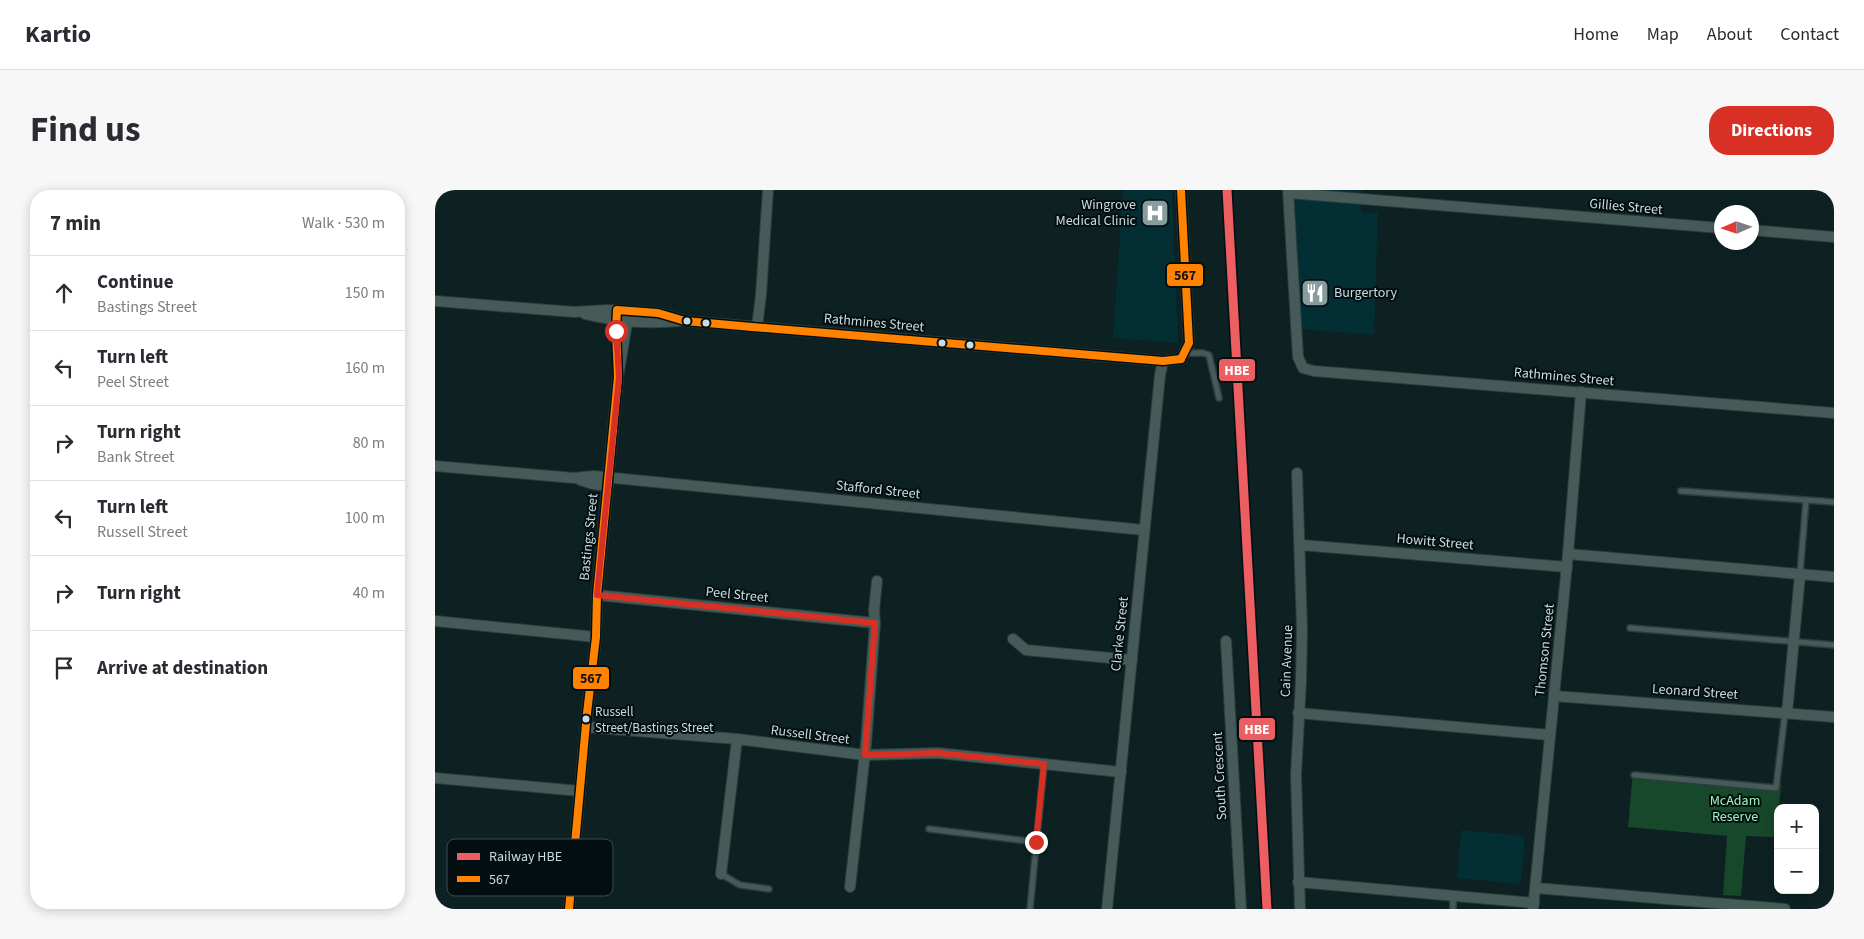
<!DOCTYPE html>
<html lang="en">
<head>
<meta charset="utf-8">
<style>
  :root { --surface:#fff; --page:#f7f7f7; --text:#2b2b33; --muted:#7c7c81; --line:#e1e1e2; --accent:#d93025 }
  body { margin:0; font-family:"Source Sans 3",sans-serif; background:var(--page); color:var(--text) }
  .controls { position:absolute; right:15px; bottom:15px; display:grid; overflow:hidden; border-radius:10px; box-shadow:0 2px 12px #0003 }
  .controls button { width:45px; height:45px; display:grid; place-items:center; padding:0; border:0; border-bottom:1px solid var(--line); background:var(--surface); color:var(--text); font:25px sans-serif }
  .compass { position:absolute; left:1279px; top:15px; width:45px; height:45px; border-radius:50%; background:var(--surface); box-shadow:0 2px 12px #0003; rotate:267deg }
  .stop { position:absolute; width:15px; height:15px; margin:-11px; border:4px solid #d93025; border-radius:50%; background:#fff }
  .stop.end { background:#d93025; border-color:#fff; box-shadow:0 1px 5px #0008 }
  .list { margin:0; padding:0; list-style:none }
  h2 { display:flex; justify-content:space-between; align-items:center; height:65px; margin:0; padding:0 20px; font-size:21px }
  h2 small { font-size:16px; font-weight:400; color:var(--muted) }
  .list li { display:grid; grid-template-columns:32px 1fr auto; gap:15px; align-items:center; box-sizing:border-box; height:75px; padding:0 20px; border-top:1px solid var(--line) }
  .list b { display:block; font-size:19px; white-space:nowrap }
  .list p { margin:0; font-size:16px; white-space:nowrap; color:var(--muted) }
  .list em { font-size:16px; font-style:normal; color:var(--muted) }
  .icon { flex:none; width:28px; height:28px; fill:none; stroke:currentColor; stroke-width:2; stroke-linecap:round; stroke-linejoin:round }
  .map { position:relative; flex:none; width:1399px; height:719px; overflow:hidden; border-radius:20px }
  header { display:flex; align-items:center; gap:30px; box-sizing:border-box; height:70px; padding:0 25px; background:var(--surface); border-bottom:1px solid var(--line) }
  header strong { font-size:24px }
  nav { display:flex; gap:28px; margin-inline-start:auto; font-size:18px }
  .intro { display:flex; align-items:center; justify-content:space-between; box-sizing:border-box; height:120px; padding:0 30px }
  h1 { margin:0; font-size:35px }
  .button { padding:12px 22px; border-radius:20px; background:var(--accent); color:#fff; font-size:18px; font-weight:700 }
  main { display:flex; gap:30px; padding:0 30px }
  aside { flex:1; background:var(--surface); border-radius:20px; box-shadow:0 2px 12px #0003 }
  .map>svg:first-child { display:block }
</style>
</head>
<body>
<header>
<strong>Kartio</strong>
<nav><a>Home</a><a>Map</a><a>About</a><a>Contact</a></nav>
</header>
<div class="intro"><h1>Find us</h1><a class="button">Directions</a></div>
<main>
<aside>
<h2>7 min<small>Walk · 530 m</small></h2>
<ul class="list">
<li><svg class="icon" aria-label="ahead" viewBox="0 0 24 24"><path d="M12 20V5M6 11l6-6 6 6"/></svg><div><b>Continue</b><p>Bastings Street</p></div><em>150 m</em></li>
<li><svg class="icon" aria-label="left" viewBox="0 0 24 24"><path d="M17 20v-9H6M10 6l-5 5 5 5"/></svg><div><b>Turn left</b><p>Peel Street</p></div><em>160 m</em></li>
<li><svg class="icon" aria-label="right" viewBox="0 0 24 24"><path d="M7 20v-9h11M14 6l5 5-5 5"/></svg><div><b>Turn right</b><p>Bank Street</p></div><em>80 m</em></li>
<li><svg class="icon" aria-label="left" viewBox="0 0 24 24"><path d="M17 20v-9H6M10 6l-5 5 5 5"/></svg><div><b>Turn left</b><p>Russell Street</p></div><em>100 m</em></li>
<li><svg class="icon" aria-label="right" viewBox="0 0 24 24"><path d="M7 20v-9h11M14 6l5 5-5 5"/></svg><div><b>Turn right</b></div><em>40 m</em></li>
<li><svg class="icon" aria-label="arrive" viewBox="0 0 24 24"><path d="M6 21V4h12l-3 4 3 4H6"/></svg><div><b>Arrive at destination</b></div></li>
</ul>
</aside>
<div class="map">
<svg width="1399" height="719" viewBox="0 0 1399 719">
  <rect width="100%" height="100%" fill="#0d2123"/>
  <g fill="#022e34">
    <polygon points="688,0 737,0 743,153 678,148"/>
    <polygon points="859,0 928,0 926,22 943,23 939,145 867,139"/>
    <polygon points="1026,640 1090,646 1086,694 1022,688"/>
  </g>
  <polygon fill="#17482b" points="1198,581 1346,595 1341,647 1311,646 1306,706 1288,705 1292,646 1193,637"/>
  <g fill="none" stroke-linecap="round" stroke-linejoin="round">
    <defs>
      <g id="lane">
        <polyline points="749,163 768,163 774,165 784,208"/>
        <polyline points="1246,301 1399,312"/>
        <polyline points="1365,384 1371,310"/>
        <polyline points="1195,438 1399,455"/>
        <polyline points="1199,585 1341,598 1350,523"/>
        <polyline points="494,639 601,652"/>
        <polyline points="286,684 305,695 334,699"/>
        <polyline points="595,719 609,574"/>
        <polyline points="1018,719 1018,706"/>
      </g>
      <g id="street">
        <polyline points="853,0 863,167 868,178 879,181 1399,223"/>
        <polyline points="854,3 1286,38"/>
        <polyline points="1316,40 1399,47"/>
        <polyline points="0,111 139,122 172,120 223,123 250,131 728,171 746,169 754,153 746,0"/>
        <path d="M150,124C181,132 212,134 244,131"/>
        <polyline points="182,126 183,171"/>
        <polyline points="322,137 326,105 333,0"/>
        <polyline points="0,276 139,288 159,286 709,340"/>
        <polyline points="862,283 867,439 866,490 861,585 865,719"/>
        <polyline points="145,290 158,294 173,296"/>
        <polyline points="866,355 1132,377"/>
        <polyline points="1133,364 1399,387"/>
        <polyline points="162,405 440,433"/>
        <polyline points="0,431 161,447"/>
        <polyline points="578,449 591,460 697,470"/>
        <polyline points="791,451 806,719"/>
        <polyline points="1119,506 1399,527"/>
        <polyline points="863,523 1115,545"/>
        <polyline points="1352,523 1365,385"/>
        <polyline points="151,537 302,549 430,565 503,563 686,582"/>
        <polyline points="0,588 145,601"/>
        <polyline points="286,684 302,549"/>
        <polyline points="863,692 1099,713"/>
        <polyline points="415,697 431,554 440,433 439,420 442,391"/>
        <polyline points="1101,698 1350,719"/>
        <polyline points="134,719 152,523 161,447 162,405 183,187 194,121"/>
        <polyline points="672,719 725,185 728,171"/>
        <polyline points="1098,719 1133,364 1146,202"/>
      </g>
    </defs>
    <use href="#lane" stroke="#2d3d3f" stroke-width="8"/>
    <use href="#street" stroke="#2d3d3f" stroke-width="12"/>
    <use href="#lane" stroke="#465b58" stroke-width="5"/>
    <use href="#street" stroke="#465b58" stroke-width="10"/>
    <defs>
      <g id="bus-1">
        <polyline points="746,0 754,153 746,169"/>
        <polyline points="134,719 152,523 161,447 162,405 183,187 181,141 182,120 223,123 250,131 317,137 728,171 746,169"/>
      </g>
    </defs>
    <use href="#bus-1" stroke="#030e10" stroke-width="11"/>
    <use href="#bus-1" stroke="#ff8200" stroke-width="8"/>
    <defs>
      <polyline id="rail-1" points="792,0 832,719"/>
    </defs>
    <use href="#rail-1" stroke="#030e10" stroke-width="12"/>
    <use href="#rail-1" stroke="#ec5e61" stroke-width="9"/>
  </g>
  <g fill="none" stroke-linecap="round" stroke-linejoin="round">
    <polyline stroke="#d93025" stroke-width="6" points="181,141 184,187 162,405 440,433 430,565 503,563 609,574 601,652"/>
  </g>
  <defs>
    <symbol id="hospital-square" viewBox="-11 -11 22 22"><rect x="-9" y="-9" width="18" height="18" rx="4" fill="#889b9d" stroke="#030e10"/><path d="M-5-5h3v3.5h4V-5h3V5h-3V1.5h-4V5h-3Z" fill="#fff"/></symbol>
    <symbol id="restaurant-square" viewBox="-11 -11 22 22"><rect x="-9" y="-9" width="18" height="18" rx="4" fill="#889b9d" stroke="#030e10"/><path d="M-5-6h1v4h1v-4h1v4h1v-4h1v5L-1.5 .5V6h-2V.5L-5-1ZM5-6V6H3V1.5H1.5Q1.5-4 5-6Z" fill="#fff"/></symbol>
  </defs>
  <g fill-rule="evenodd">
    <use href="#hospital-square" x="704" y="7" width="32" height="32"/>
    <use href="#restaurant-square" x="864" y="87" width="32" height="32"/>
  </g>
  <g fill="#cadcdf" stroke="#030e10" stroke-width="2">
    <circle cx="252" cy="131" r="4.5"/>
    <circle cx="271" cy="133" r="4.5"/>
    <circle cx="507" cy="153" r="4.5"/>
    <circle cx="535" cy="155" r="4.5"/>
    <circle cx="151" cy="529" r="4.5"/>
  </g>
  <g text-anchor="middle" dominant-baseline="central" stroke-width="4" stroke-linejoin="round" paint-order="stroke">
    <g font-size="13" fill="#cadcdf" stroke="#030e10" text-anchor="start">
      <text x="160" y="522">Russell<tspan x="160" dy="16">Street/Bastings Street</tspan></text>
    </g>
    <g font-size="14" fill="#cadcdf" stroke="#030e10" text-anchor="end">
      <text x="701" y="15">Wingrove<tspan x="701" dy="16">Medical Clinic</tspan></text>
      <text x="899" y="103" text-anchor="start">Burgertory</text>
    </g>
    <g font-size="14" fill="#cadcdf" stroke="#030e10">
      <text transform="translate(1191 17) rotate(5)">Gillies Street</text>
      <text transform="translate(439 133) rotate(5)">Rathmines Street</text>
      <text transform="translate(1129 187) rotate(5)">Rathmines Street</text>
      <text transform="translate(443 300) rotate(6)">Stafford Street</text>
      <text transform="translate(154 347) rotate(-84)">Bastings Street</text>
      <text transform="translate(1000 352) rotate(5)">Howitt Street</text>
      <text transform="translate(302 405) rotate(6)">Peel Street</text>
      <text transform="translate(685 444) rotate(-84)">Clarke Street</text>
      <text transform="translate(1110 460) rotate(-84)">Thomson Street</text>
      <text transform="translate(852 471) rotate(-88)">Cain Avenue</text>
      <text transform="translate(1260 502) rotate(4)">Leonard Street</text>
      <text transform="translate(375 545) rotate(7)">Russell Street</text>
      <text transform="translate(785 586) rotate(-93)">South Crescent</text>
    </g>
    <g font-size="14" fill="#9ff3b8" stroke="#030e10">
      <text x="1300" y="611">McAdam<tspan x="1300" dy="16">Reserve</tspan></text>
    </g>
  </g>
  <rect x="12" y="649" width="166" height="57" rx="8" fill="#030e10" stroke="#3f4c4e" stroke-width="1"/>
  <rect x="22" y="663" width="23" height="7" fill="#ec5e61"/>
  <rect x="22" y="686" width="23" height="6" fill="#ff8200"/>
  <g font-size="14" fill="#cadcdf">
    <text x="54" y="671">Railway HBE</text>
    <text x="54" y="694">567</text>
  </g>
  <g stroke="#030e10" stroke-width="2">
    <rect x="731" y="73" width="38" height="24" rx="5" fill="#ff8200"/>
    <rect x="783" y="168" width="38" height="24" rx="5" fill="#ec5e61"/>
    <rect x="137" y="476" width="38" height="24" rx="5" fill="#ff8200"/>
    <rect x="803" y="527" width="38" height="24" rx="5" fill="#ec5e61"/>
  </g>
  <g font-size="14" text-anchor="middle" font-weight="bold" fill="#fff">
    <text x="802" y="185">HBE</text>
    <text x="822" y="544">HBE</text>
  </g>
  <g font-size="14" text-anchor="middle" font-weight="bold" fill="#111">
    <text x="750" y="90">567</text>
    <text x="156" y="493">567</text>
  </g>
</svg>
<div class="controls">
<button>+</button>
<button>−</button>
</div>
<svg class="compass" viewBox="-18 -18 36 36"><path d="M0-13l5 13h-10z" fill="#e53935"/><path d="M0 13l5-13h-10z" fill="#7c7c81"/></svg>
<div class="stop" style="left:181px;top:141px"></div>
<div class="stop end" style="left:601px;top:652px"></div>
</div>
</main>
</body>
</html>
